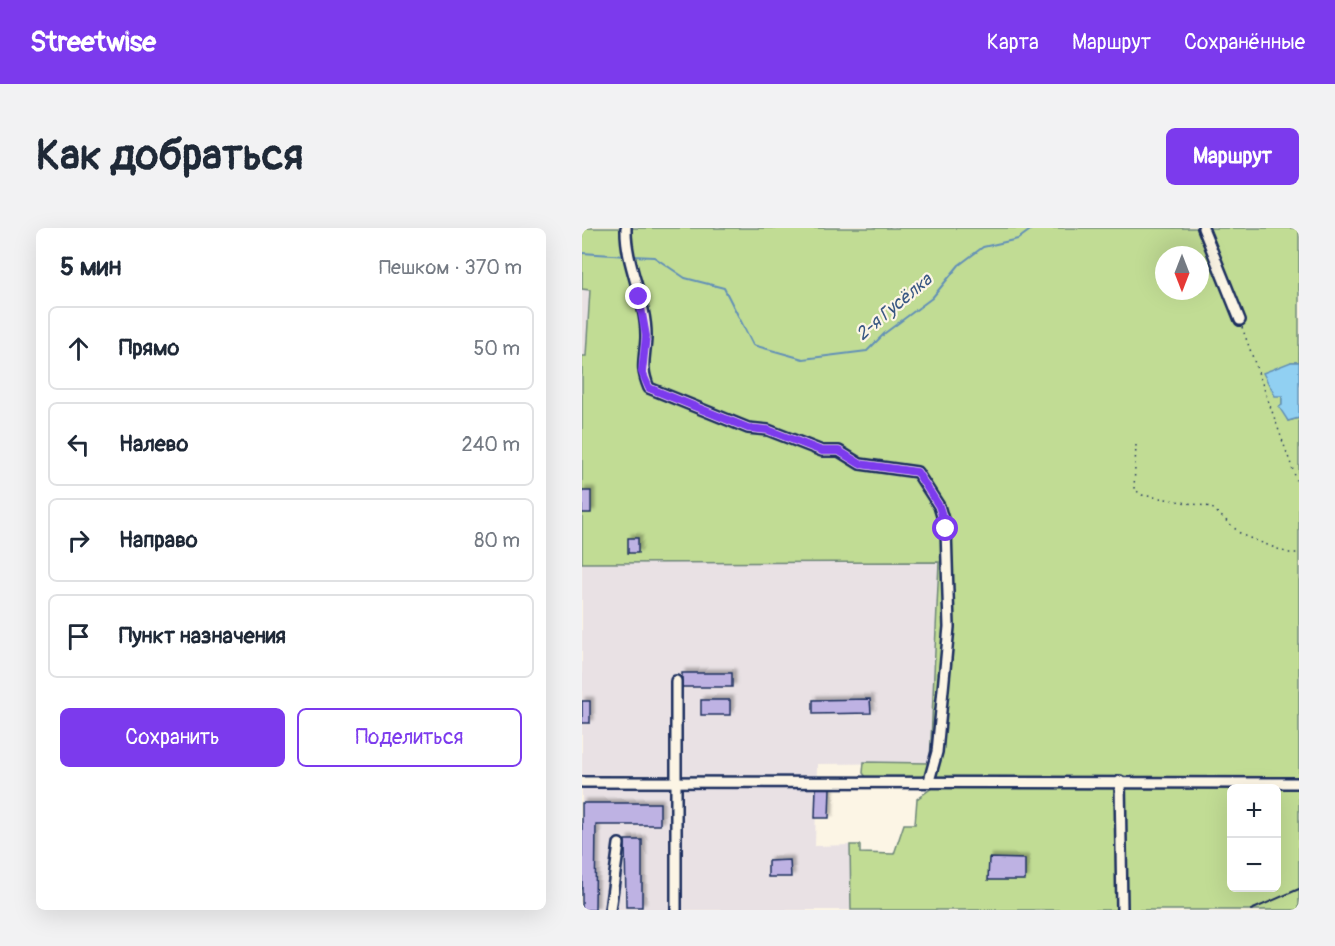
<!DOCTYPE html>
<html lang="ru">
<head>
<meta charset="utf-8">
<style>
  :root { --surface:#fff; --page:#f2f2f3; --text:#1f2937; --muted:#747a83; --line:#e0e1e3; --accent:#7c3aed }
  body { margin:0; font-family:Pangolin,sans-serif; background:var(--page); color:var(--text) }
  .controls { position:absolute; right:18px; bottom:18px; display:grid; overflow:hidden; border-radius:9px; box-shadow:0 6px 24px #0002 }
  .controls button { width:54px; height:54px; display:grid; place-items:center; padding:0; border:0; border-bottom:2px solid var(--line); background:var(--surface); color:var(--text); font:30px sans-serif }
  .compass { position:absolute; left:573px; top:18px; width:54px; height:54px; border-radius:50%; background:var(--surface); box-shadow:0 6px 24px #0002; rotate:180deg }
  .stop { position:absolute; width:18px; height:18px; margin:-14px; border:4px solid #7c3aed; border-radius:50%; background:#fff }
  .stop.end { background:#7c3aed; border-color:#fff; box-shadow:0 2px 6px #0008 }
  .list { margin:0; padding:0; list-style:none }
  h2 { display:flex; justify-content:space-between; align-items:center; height:78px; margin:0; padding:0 24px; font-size:26px }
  h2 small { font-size:20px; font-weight:400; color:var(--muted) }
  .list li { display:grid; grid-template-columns:39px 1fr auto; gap:18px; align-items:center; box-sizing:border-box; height:84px; margin:0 12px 12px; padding:0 12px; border:2px solid var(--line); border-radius:9px }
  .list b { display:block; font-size:22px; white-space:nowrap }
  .list em { font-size:20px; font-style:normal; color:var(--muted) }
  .actions { display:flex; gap:12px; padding:18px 24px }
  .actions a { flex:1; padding:14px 0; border:2px solid var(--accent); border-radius:9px; text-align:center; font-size:21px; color:var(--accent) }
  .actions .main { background:var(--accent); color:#fff }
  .icon { flex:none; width:33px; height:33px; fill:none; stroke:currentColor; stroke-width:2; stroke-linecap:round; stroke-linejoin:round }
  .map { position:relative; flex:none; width:717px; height:682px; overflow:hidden; border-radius:9px }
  header { display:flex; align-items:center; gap:36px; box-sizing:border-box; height:84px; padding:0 30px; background:var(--accent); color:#fff }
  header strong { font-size:28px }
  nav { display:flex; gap:33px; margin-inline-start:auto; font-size:21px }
  .intro { display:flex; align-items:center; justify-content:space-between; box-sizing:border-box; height:144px; padding:0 36px }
  h1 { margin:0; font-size:42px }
  .button { padding:15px 27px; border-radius:9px; background:var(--accent); color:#fff; font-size:21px; font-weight:700 }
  main { display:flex; gap:36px; padding:0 36px }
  aside { flex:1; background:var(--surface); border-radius:9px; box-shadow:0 6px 24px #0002 }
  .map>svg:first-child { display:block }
</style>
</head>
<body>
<header>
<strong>Streetwise</strong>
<nav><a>Карта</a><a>Маршрут</a><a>Сохранённые</a></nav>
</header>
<div class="intro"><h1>Как добраться</h1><a class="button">Маршрут</a></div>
<main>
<aside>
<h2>5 мин<small>Пешком · 370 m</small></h2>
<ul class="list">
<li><svg class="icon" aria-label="ahead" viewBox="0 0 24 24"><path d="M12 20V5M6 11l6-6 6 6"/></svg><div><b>Прямо</b></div><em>50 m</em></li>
<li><svg class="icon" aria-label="left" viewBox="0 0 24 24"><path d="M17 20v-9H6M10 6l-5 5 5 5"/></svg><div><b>Налево</b></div><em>240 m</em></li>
<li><svg class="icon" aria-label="right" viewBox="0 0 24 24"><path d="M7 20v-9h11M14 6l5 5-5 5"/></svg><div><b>Направо</b></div><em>80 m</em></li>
<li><svg class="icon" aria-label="arrive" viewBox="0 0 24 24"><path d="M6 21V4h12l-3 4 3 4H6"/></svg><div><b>Пункт назначения</b></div></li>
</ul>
<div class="actions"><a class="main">Сохранить</a><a>Поделиться</a></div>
</aside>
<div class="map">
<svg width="717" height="682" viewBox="0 0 717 682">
  <defs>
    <filter id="shadow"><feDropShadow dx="3.5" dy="-3.5" stdDeviation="1.5" flood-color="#0004"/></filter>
  </defs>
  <rect width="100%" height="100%" fill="#fcf5e5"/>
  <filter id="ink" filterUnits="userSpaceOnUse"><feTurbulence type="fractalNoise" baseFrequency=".0167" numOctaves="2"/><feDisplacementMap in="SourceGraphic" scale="12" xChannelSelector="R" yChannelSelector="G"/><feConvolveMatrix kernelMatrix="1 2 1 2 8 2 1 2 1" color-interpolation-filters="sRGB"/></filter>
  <g filter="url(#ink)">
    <g fill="#e9e1e4">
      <polygon points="0,61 8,61 4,128 0,128"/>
      <polygon points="357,334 348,535 235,536 233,618 268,617 269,682 0,682 0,335"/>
    </g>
    <g fill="#c1dc94" stroke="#6e8679" stroke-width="1.5" fill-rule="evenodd">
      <path d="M0,0H717V134H709L700,168V177L706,193L717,190V549L285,550L281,545L282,534L348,535L357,334L0,335V128H4L8,62L0,61ZM582,27H618V63H582Z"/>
      <path d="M354,557L717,558V682H269L268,617H278V625L312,626L322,596H333L335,571ZM650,560H694V660H650Z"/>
    </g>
    <polygon fill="#91d0f2" stroke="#6290b7" stroke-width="1.5" points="709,134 717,134 717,190 706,193 697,179 700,177 700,168 693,168 681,145"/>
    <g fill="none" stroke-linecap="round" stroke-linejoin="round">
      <g stroke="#6290b7" stroke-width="2">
        <polyline points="0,25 45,28"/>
        <polyline points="51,28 72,29 103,50 142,60 171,117 221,131 285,123 303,105 350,70 377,37 401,19 436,11 451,0"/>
      </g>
    </g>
    <g fill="#beb2e3" stroke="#1b2f5e" stroke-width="1.5" filter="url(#shadow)">
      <rect x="0" y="263" width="9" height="22"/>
      <rect x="46" y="310" width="10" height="15"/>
      <rect x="100" y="445" width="50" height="14"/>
      <polygon points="288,471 289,485 231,486 231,472"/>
      <rect x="119" y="472" width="29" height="15"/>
      <rect x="0" y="473" width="8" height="22"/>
      <polygon points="234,559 248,560 247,590 233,590"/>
      <polygon points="0,575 78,575 78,597 14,597 13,682 0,682"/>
      <polygon points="43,612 60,612 60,679 44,679"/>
      <polygon points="407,630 443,631 443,652 406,652"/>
      <polygon points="208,632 209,649 186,649 186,633"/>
    </g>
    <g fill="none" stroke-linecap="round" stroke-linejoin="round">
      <defs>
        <g id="minor">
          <path d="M44,0C43,37 65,73 64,110C63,131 58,139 67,160L166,200L186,202L240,223H257L278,236L335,244L357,278L364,301L367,399L355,524L347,553"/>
          <polyline points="621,0 658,92"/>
          <polyline points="538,553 540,682"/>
          <polyline points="0,554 717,555"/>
          <polyline points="28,682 37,616"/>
          <polyline points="94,682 94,453"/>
        </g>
      </defs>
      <use href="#minor" stroke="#1b2f5e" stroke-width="14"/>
      <g stroke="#1b2f5e" stroke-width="1.5" stroke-dasharray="1.5 4.5" stroke-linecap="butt">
        <polyline points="660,99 717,259"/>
        <polyline points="554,217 552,261 560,267 629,279 660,307 706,325 717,325"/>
      </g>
      <use href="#minor" stroke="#fcf5e5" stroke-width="9"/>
      <polyline stroke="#1b2f5e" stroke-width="2" points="669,682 717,661"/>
    </g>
  </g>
  <g fill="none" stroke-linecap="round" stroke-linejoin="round" filter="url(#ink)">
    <polyline stroke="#7c3aed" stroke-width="8" points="57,69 64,108 60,144 67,160 166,200 186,202 240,223 257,223 278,236 335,244 357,278 364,301"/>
  </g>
  <g text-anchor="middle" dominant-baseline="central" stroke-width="4.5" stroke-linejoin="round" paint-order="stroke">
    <g font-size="18" font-style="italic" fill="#385783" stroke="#fcf5e5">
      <text transform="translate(312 79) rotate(-40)">2-я Гусёлка</text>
    </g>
  </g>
</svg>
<div class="controls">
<button>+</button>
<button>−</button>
</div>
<svg class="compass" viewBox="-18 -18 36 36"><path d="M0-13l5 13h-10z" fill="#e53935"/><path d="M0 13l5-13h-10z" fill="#747a83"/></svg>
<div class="stop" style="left:364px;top:301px"></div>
<div class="stop end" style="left:57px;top:69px"></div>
</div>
</main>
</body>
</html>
